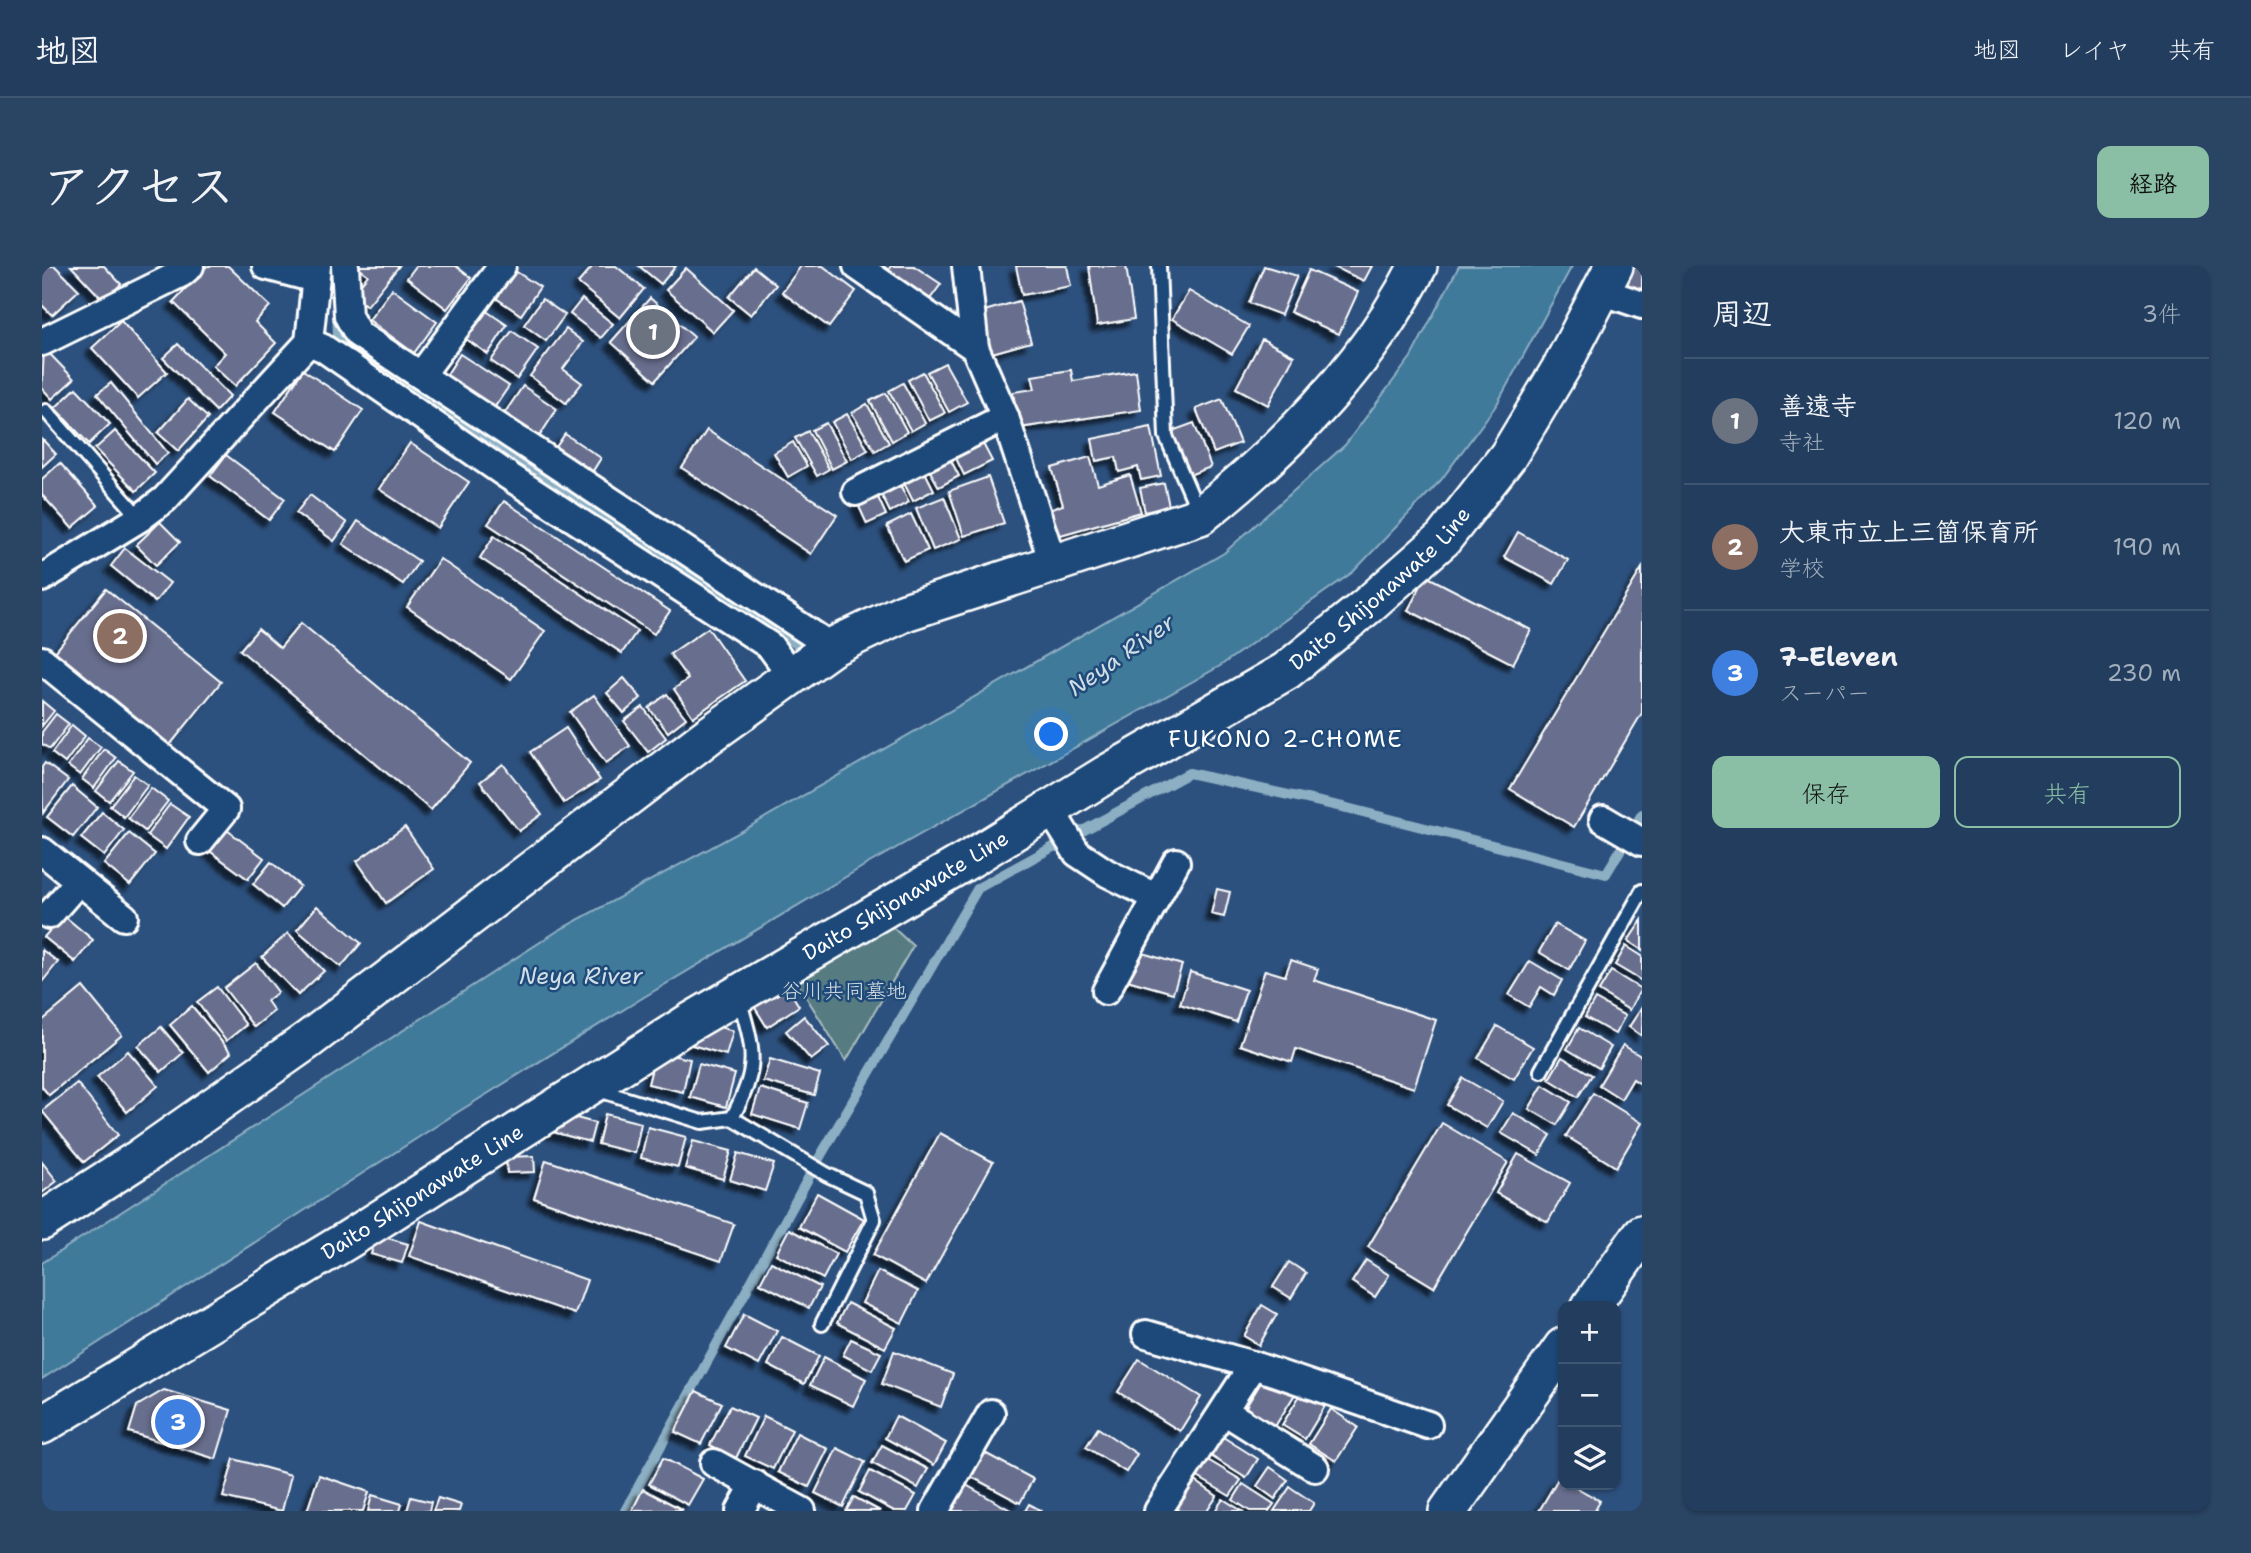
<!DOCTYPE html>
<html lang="ja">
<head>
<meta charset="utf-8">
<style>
  :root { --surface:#223d5e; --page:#2a4464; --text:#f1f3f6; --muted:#a2aebc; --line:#3f5673; --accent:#8abfa5 }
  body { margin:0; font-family:"Shantell Sans","Klee One",sans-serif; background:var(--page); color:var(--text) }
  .controls { position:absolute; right:21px; bottom:21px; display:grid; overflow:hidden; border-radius:14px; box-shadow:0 2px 5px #0004 }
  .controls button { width:63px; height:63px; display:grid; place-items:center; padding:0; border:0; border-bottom:2px solid var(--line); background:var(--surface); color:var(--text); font:35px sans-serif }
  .you { position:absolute; left:1010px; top:469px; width:24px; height:24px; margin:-18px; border:5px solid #fff; border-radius:50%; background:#1a73e8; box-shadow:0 0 0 10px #1a73e833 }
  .badge { display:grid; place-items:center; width:46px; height:46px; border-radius:50%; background:var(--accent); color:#fff; font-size:23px; font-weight:700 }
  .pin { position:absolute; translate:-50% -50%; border:4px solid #fff; box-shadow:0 2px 7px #0006 }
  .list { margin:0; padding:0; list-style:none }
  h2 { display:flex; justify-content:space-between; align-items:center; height:91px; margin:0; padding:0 28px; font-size:30px }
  h2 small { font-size:23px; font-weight:400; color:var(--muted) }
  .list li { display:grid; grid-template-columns:46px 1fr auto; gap:21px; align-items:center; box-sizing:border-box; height:126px; padding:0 28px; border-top:2px solid var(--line) }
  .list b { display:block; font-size:26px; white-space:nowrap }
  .list p { margin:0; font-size:23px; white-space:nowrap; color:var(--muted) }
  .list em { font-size:23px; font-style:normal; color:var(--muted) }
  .actions { display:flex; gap:14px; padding:21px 28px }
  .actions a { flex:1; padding:16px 0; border:2px solid var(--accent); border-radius:14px; text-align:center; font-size:24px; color:var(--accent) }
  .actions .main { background:var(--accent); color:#111 }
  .icon { flex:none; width:38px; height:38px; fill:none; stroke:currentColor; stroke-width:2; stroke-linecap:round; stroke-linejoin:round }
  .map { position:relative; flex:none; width:1600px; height:1245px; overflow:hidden; border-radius:14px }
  header { display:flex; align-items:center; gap:42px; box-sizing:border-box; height:98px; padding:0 35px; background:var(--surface); border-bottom:2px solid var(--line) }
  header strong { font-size:33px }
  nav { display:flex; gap:38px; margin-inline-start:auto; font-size:24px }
  .intro { display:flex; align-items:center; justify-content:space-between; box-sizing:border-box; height:168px; padding:0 42px }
  h1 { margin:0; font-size:49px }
  .button { padding:18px 32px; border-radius:14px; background:var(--accent); color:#111; font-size:24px; font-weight:700 }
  main { display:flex; gap:42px; padding:0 42px }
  aside { flex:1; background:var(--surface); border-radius:14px; box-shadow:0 2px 5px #0004 }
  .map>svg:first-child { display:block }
</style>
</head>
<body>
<header>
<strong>地図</strong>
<nav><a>地図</a><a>レイヤ</a><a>共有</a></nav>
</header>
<div class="intro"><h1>アクセス</h1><a class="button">経路</a></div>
<main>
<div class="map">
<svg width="1600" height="1245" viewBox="0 0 1600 1245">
  <defs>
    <filter id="shadow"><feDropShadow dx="-6" dy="6" stdDeviation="2" flood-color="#0009"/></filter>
  </defs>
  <rect width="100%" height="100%" fill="#2d517e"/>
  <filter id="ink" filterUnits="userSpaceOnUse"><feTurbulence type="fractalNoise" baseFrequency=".0143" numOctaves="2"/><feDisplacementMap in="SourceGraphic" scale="14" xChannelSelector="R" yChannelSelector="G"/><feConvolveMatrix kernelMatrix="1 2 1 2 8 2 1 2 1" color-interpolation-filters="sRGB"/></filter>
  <g filter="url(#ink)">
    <polygon fill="#567c82" stroke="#aabec0" stroke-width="2" points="846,657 871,680 804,795 753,713"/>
    <polygon fill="#417a9b" stroke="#8dafc3" stroke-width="2" points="1417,0 1530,0 1455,138 1399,214 1311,306 1178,400 822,600 602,731 416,846 0,1113 0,997 517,664 698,566 1182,287 1303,179 1369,91"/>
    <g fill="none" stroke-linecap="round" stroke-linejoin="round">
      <g stroke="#8dafc3" stroke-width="10">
        <polyline points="295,45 296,70 759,381"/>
        <polyline points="583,1245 779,889 936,622 1147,507 1305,542 1564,608 1600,548"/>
      </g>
    </g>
    <g fill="#676e8d" stroke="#fff" stroke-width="2" filter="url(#shadow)">
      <polygon points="0,0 13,0 37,24 10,49 0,39"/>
      <polygon points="29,0 62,0 79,18 62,35"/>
      <polygon points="165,0 186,0 228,40 213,56 234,77 193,120 171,100 183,87 131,36"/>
      <polygon points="314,0 357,0 325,40 310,29 326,9"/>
      <polygon points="374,0 414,0 429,12 405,43 365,12"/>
      <polygon points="551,0 574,0 602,23 578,52 536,17"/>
      <polygon points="597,0 634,0 619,18"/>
      <polygon points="759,0 781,0 814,25 787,61 740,26"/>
      <polygon points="849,0 872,0 899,18 883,40 841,12"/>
      <polygon points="974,0 1025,0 1029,20 980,29"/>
      <polygon points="1047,0 1084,0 1092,53 1055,59"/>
      <polygon points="1222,0 1255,10 1239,49 1207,37"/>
      <polygon points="1290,0 1330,0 1322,15"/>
      <polygon points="1587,0 1600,0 1600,29 1580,22"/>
      <polygon points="712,1 734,19 709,49 687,31"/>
      <polygon points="644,2 691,44 671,66 624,24"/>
      <polygon points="470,3 498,21 479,49 451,30"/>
      <polygon points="1267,4 1316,26 1297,68 1248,46"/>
      <polygon points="350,23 395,56 372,87 327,54"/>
      <polygon points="1147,25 1207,60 1190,88 1130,53"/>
      <polygon points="608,32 652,71 613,115 569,76"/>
      <polygon points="500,33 523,49 504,75 482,59"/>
      <polygon points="540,33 571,58 559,72 528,48"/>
      <polygon points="977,35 989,76 950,87 939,46"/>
      <polygon points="440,42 465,59 446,88 421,71"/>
      <polygon points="79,55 125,106 96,132 50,82"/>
      <polygon points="524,63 541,76 521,103 540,117 524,137 488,110"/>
      <polygon points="470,65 496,83 475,113 449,95"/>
      <polygon points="1220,73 1252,90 1226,139 1194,122"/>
      <polygon points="136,78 188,130 174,145 121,92"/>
      <polygon points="2,82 32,113 10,133 0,122"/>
      <polygon points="418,88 467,120 450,145 402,113"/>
      <polygon points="903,97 925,136 907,146 885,106"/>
      <polygon points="261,104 321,144 293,186 233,146"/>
      <polygon points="1029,104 1031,115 1094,105 1099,144 977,162 971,126 993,123 990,110"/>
      <polygon points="881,106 903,147 887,155 866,114"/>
      <polygon points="69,117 126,187 113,198 55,128"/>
      <polygon points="861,117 883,157 869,165 847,125"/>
      <polygon points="481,120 515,143 495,174 460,151"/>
      <polygon points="34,122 68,158 47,178 13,142"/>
      <polygon points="844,127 865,166 850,175 828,135"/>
      <polygon points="146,133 166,152 136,185 116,167"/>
      <polygon points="1180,133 1198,177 1172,187 1154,143"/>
      <polygon points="825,138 847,177 833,185 810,147"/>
      <polygon points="805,148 826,184 810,193 790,156"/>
      <polygon points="784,157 805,195 790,203 770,164"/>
      <polygon points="1152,157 1169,201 1147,209 1130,165"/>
      <polygon points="1109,161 1119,210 1099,214 1096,201 1077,206 1074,191 1054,195 1050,173"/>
      <polygon points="665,164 795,249 769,288 640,202"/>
      <polygon points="73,165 113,207 94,225 53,183"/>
      <polygon points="766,165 787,203 775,210 753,172"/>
      <polygon points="523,168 559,192 547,211 510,187"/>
      <polygon points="938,172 950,195 922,209 911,186"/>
      <polygon points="0,173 14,188 0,201"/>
      <polygon points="751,176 765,200 746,211 732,187"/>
      <polygon points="368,177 427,216 396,262 337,223"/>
      <polygon points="905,187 917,210 897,221 884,198"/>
      <polygon points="184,189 243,233 227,254 168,210"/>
      <polygon points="1048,191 1056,219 1088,209 1099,246 1015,270 1007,244 1021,239 1010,202"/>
      <polygon points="18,197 56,240 30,262 0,229 0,213"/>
      <polygon points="880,200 892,224 871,235 859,211"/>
      <polygon points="946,211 962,257 922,270 907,225"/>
      <polygon points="855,213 867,236 848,246 836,222"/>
      <polygon points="1122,217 1127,240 1103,246 1098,222"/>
      <polygon points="833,225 844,249 825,258 814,234"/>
      <polygon points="268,229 305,257 292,275 254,247"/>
      <polygon points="902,231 919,273 891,284 874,242"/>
      <polygon points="462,235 628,345 612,368 446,258"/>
      <polygon points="869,248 886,284 862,295 845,260"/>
      <polygon points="316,255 377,295 361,318 301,278"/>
      <polygon points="118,256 138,276 114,299 94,279"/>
      <polygon points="1476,266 1526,294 1512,318 1462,291"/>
      <polygon points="452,270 595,365 580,387 438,292"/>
      <polygon points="83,282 128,317 113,336 69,300"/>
      <polygon points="398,293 503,365 469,413 365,341"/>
      <polygon points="1600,302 1600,447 1532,561 1468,523"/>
      <polygon points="1384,310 1489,364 1471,398 1366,344"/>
      <polygon points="64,323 179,416 128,479 13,386"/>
      <polygon points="259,357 428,497 389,544 198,384 216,363 238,382"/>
      <polygon points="666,362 703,415 651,451 632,423 646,413 628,388"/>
      <polygon points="582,412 599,432 582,447 565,427"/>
      <polygon points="625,428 644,452 626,466 607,442"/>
      <polygon points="552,429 588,480 564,497 528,446"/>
      <polygon points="0,435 12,445 0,460"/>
      <polygon points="601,441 624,472 606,486 582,455"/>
      <polygon points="14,448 27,458 8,483 0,478 0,466"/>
      <polygon points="30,459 43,470 23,497 10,487"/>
      <polygon points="524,462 558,514 522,537 488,486"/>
      <polygon points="46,472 59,481 38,509 26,500"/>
      <polygon points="62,483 74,492 52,522 40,513"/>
      <polygon points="77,495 91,505 67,535 54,525"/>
      <polygon points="3,497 26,514 1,547 0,501"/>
      <polygon points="461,498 500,548 477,565 438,516"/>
      <polygon points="92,509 106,519 82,551 68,540"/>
      <polygon points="30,520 55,541 31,571 5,551"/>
      <polygon points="109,522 126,535 103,565 86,552"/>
      <polygon points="128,538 147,551 124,583 105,569"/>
      <polygon points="60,546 82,564 62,590 39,572"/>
      <polygon points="181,561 222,592 206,613 165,583"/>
      <polygon points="363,561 392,603 344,637 315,595"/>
      <polygon points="87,567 113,588 88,619 62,598"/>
      <polygon points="229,596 258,620 240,642 211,618"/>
      <polygon points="1175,623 1188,626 1182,651 1169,648"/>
      <polygon points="275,640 319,677 299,701 255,664"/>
      <polygon points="21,649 51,674 33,696 2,671"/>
      <polygon points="1600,654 1600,684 1586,675"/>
      <polygon points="1513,658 1543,675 1527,704 1497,686"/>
      <polygon points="246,667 282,705 256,729 220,691"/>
      <polygon points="1584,680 1600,690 1600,715 1573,699"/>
      <polygon points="0,684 16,696 0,716"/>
      <polygon points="1094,685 1140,699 1131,727 1085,714"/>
      <polygon points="1249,694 1276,703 1272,714 1394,754 1372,822 1254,783 1250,796 1198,779 1223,704 1243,710"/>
      <polygon points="1488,695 1520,714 1512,729 1499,721 1487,741 1467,729"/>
      <polygon points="214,697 236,726 225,735 232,745 212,761 182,722"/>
      <polygon points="1569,705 1599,723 1587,744 1557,725"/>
      <polygon points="1148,706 1204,724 1194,756 1138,738"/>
      <polygon points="742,716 757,740 725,761 710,737"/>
      <polygon points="41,721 80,769 7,829 0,821 0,755"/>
      <polygon points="175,721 204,759 184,775 155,736"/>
      <polygon points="1553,733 1583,750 1573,768 1543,751"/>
      <polygon points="150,740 189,787 167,806 128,759"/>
      <polygon points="1600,741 1600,770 1587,761"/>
      <polygon points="762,750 787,780 769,794 744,765"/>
      <polygon points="658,755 691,765 684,789 650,779"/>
      <polygon points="1455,760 1491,781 1472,813 1436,792"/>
      <polygon points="119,761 141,787 119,806 96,780"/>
      <polygon points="1537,762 1569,781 1557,802 1525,783"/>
      <polygon points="1581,779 1600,791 1600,819 1591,813 1579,833 1557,819"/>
      <polygon points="86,785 116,820 85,846 55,811"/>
      <polygon points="614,786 648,793 641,826 606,818"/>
      <polygon points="1520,791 1550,809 1536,831 1507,813"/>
      <polygon points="728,793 778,808 772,829 721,815"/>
      <polygon points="657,798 693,808 684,841 648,831"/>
      <polygon points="1421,812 1461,835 1445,862 1405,839"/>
      <polygon points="35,817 76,869 42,896 0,845"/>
      <polygon points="1501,819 1529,836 1515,859 1487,843"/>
      <polygon points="718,822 766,837 758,863 710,848"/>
      <polygon points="1551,827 1600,857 1574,901 1524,870"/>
      <polygon points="512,846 553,857 548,876 507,865"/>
      <polygon points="1471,847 1509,869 1497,889 1459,867"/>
      <polygon points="563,848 599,857 593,887 556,878"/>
      <polygon points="1400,857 1466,896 1392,1021 1326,981"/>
      <polygon points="606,861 644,871 636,901 599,892"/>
      <polygon points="898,867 951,896 884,1018 831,989"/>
      <polygon points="651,875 689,885 681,913 643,902"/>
      <polygon points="696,887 732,898 723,925 688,914"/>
      <polygon points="1476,888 1528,917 1506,956 1454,927"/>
      <polygon points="492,890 493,906 465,907 464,891"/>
      <polygon points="504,894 692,958 679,995 492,932"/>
      <polygon points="0,896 15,915 0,927"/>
      <polygon points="775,927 822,953 803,986 757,961"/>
      <polygon points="379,955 545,1014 533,1048 367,990"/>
      <polygon points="747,963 794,988 781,1013 734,988"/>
      <polygon points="335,969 366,978 360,997 329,988"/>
      <polygon points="1324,994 1347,1009 1333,1031 1310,1016"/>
      <polygon points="729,996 778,1021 767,1042 718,1017"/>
      <polygon points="1247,996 1264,1007 1249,1032 1231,1021"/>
      <polygon points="836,1005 876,1025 860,1057 820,1037"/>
      <polygon points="805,1037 854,1062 843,1082 795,1057"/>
      <polygon points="1220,1039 1235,1048 1217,1079 1202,1070"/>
      <polygon points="702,1048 735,1065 717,1099 684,1082"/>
      <polygon points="740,1071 777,1090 762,1118 726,1099"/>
      <polygon points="809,1073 839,1087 830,1104 801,1089"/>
      <polygon points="852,1085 911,1108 899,1141 840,1118"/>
      <polygon points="782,1091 824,1113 811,1140 768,1119"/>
      <polygon points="1097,1093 1159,1131 1138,1165 1076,1126"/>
      <polygon points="1223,1110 1253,1128 1232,1162 1202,1144"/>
      <polygon points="122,1124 189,1144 174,1193 87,1166 95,1140"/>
      <polygon points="654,1125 680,1137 659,1178 633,1166"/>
      <polygon points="1260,1126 1283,1140 1263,1173 1240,1159"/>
      <polygon points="688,1140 714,1152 694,1192 668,1179"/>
      <polygon points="1289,1143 1316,1161 1294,1195 1267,1178"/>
      <polygon points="722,1150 750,1164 731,1203 703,1190"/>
      <polygon points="854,1150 904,1177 892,1199 843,1172"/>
      <polygon points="1056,1162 1095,1188 1084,1206 1044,1181"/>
      <polygon points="755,1167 786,1183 767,1221 736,1206"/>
      <polygon points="1181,1171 1216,1193 1204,1212 1169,1190"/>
      <polygon points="840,1179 886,1203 876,1222 830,1197"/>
      <polygon points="795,1182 823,1196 801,1241 773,1227"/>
      <polygon points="941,1186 991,1213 978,1237 928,1210"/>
      <polygon points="621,1192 661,1213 646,1239 607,1218"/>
      <polygon points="192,1193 249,1209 240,1245 181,1231"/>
      <polygon points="1164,1193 1199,1214 1188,1230 1154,1210"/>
      <polygon points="1228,1201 1246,1214 1233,1233 1215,1220"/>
      <polygon points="828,1205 874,1229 865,1245 852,1245 817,1226"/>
      <polygon points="277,1209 327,1226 321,1245 265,1245"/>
      <polygon points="1517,1211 1521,1213 1521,1219 1530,1219 1558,1235 1553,1245 1497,1245"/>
      <polygon points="1149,1212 1175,1230 1165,1245 1137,1245 1131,1241"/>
      <polygon points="1201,1218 1232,1238 1227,1245 1208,1245 1191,1234"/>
      <polygon points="924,1219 970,1245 910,1245"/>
      <polygon points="1248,1221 1272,1237 1267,1245 1232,1245"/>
      <polygon points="601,1223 641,1244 590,1245"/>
      <polygon points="330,1229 360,1238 358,1245 326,1245"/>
      <polygon points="369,1231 389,1236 387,1245 365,1245"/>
      <polygon points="812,1231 838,1245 804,1245"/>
      <polygon points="396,1232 419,1239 417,1245 391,1245"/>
      <polygon points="1181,1233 1200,1245 1173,1245"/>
      <polygon points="987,1238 1000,1245 983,1245"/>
    </g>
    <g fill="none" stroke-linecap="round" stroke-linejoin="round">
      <defs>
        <g id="lane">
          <polyline points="1117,0 1124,170 1156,245"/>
          <polyline points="4,145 98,252"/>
          <polyline points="1499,805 1600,625"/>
          <path d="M556,824L660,856L690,852C717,801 713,787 697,732"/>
          <polyline points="690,852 784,908 824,927 832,954 780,1058"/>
        </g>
        <g id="street">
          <polyline points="224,0 273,13"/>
          <polyline points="303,0 306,50 316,68 790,381"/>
          <polyline points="815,0 933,82 963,151 1012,300"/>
          <polyline points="924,0 933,82"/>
          <polyline points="1559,25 1600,39"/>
          <polyline points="0,76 140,7 148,0"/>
          <polyline points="267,76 281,82 465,209 728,380 750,410"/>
          <polyline points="379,109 460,0"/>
          <polyline points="814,226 963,151"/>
          <polyline points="0,312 98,252 123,233 267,76 275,0"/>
          <polyline points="0,394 184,543 158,575"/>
          <polyline points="1008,543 1035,587 1065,607 1113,631"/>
          <polyline points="1561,553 1600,576"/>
          <polyline points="0,585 82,651"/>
          <polyline points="7,649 36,616"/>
          <polyline points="1064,725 1134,596"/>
          <polyline points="1104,1068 1211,1099 1386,1159"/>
          <polyline points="1182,1145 1273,1202"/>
          <polyline points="672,1197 760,1245"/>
          <polyline points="698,1245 713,1218"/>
          <polyline points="893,1245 949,1147"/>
          <polyline points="1116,1245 1211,1099"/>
        </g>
        <g id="secondary">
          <path d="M0,955L98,892L266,774L666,470L790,381L863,346L1158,250C1244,182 1326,99 1376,0"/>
          <polyline points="1549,1040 1600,968"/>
          <path id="s1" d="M0,1159L307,973L645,758L929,592L1063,509L1244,405L1325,340L1401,273L1466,190L1519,102L1572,0"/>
          <polyline points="1406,1245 1521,1081"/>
        </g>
      </defs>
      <use href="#lane" stroke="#fff" stroke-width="18"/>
      <use href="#street" stroke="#fff" stroke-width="32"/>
      <use href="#secondary" stroke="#fff" stroke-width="42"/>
      <use href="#lane" stroke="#1f4a7a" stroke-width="12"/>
      <use href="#street" stroke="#1f4a7a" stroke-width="26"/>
      <use href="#secondary" stroke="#1f4a7a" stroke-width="37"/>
    </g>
  </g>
  <g text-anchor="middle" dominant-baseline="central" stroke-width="5" stroke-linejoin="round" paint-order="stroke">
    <g font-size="21" fill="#fff" stroke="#1f4a7a">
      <text stroke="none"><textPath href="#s1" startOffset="1580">Daito Shijonawate Line</textPath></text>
      <text stroke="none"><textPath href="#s1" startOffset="1013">Daito Shijonawate Line</textPath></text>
      <text stroke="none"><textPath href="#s1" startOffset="446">Daito Shijonawate Line</textPath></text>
    </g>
    <g font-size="21" fill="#d5dee0" stroke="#1f4a7a">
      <text x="802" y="725">谷川共同墓地</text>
    </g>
    <g font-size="23" font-style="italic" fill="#d0dee6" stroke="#1f4a7a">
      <text transform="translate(1079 389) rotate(-35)">Neya River</text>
      <text x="539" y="710">Neya River</text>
    </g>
    <g font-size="23" letter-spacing="2" fill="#fff" stroke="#1f4a7a">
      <text x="1244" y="473">FUKONO 2-CHOME</text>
    </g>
  </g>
</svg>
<div class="controls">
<button>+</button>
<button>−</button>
<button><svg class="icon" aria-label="layers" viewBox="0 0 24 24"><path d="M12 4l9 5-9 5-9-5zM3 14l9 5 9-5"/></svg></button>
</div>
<div class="you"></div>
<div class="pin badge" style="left:611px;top:66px;background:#6b7280">1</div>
<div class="pin badge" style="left:78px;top:370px;background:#8d6e63">2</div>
<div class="pin badge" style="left:136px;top:1156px;background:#3f7fe0">3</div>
</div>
<aside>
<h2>周辺<small>3件</small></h2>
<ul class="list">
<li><span class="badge" style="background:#6b7280">1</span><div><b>善遠寺</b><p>寺社</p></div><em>120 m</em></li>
<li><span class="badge" style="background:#8d6e63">2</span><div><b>大東市立上三箇保育所</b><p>学校</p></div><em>190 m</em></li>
<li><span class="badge" style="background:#3f7fe0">3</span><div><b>7-Eleven</b><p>スーパー</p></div><em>230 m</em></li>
</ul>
<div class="actions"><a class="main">保存</a><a>共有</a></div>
</aside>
</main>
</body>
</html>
